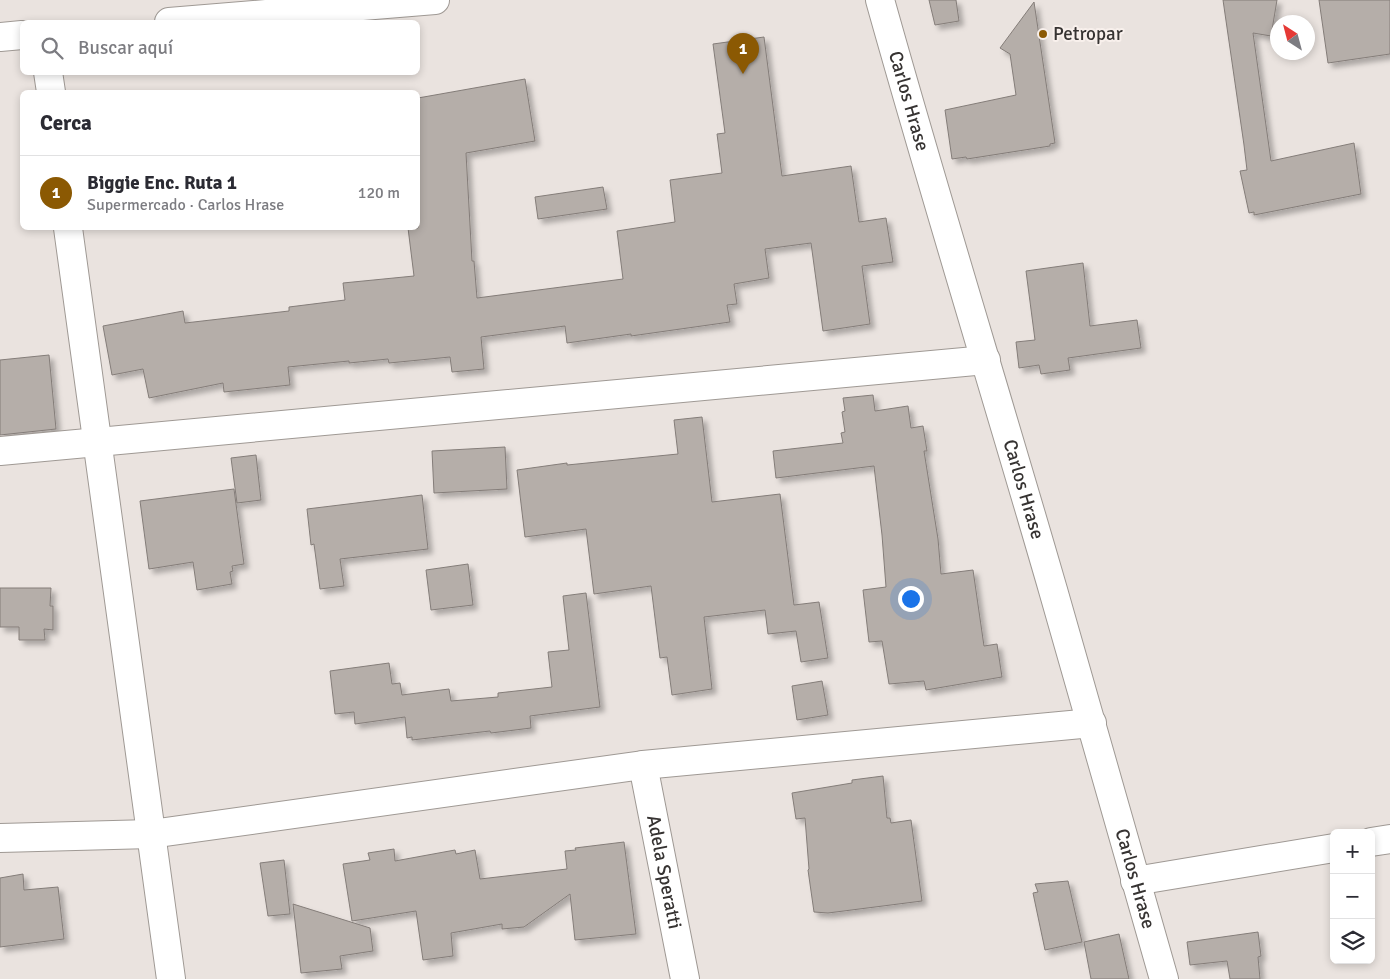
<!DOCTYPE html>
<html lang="es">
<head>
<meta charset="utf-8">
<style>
  :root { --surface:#fff; --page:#f7f7f7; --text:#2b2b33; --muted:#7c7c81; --line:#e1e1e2; --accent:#8b5903 }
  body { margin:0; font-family:Signika,sans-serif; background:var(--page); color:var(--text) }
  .controls { position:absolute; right:15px; bottom:15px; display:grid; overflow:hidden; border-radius:8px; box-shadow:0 2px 8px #0003 }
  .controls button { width:45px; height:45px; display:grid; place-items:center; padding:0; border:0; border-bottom:1px solid var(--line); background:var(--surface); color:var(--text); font:25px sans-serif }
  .compass { position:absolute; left:1270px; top:15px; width:45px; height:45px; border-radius:50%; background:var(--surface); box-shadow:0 2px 8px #0003; rotate:324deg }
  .you { position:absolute; left:910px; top:598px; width:18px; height:18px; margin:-12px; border:4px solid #fff; border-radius:50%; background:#1a73e8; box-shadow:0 0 0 8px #1a73e833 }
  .badge { display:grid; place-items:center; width:32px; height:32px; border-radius:50%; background:var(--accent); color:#fff; font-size:16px; font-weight:700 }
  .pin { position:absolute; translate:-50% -41px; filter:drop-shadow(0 1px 2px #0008) }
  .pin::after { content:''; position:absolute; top:26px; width:18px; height:15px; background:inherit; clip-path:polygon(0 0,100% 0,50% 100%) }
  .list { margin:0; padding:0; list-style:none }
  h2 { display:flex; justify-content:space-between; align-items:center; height:65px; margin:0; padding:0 20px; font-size:21px }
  h2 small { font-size:16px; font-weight:400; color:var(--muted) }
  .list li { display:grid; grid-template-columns:32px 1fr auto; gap:15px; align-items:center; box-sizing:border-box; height:75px; padding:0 20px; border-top:1px solid var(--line) }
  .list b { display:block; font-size:19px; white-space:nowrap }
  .list p { margin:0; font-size:16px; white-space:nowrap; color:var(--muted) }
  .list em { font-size:16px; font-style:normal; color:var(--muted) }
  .icon { flex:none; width:28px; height:28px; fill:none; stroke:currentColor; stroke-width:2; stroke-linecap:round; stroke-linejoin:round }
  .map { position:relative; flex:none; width:1390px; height:979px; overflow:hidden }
  .search { position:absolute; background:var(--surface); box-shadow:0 2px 8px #0003; left:20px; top:20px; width:400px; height:55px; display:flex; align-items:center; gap:12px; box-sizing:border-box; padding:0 18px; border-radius:8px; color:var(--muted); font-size:19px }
  .panel { position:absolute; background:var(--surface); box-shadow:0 2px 8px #0003; left:20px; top:90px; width:400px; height:140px; border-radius:8px }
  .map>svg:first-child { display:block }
</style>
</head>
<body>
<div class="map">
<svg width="1390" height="979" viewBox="0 0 1390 979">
  <defs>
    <filter id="shadow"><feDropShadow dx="4.5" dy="4.5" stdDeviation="2.5" flood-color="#0004"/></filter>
  </defs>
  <rect width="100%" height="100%" fill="#eae3df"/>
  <g fill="#b5aea9" stroke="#847d79" filter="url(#shadow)">
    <polygon points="929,0 956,0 959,21 935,25"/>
    <polygon points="1223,0 1277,0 1271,36 1253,33 1271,161 1354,143 1361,194 1254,215 1254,212 1249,213 1240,171 1247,170 1244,145"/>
    <polygon points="1319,0 1390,0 1390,54 1328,63"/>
    <polygon points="1034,2 1055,143 1050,144 1050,146 967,159 966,157 952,159 945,110 1016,95 1010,54 1000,48"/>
    <polygon points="764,37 782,176 851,166 859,222 886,218 893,262 862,266 870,324 823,331 811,243 765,249 769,278 734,284 737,304 727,305 730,322 631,336 631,334 567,343 565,326 481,337 484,369 452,372 450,357 389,363 388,359 349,363 349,361 288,367 290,385 224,392 223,383 149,398 143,369 112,375 103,326 183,311 185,323 289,311 289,307 345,300 343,283 414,276 408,228 418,228 418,98 525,79 535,141 466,153 472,261 474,261 477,298 623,279 617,231 675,222 670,180 722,173 717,134 725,133 713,44"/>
    <polygon points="603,187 607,209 538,219 535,197"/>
    <polygon points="1083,263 1090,326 1137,320 1141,348 1068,358 1070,370 1041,374 1039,365 1019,368 1016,342 1035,340 1026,271"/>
    <polygon points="49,355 56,429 0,435 0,360"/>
    <polygon points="873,395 875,411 908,406 911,428 923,426 927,451 924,451 938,539 941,574 973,570 984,646 997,644 1002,677 926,690 924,681 889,684 882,641 869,642 863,590 886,587 882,535 874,466 776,478 773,451 843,443 841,433 845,432 842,412 845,411 843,398"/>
    <polygon points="702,417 712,502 780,494 794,605 819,602 828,658 801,662 796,631 768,634 765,610 704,617 712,689 672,695 667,657 660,658 651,586 594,594 586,529 525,537 517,470 567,463 567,465 678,454 674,420"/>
    <polygon points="505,447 507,489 434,493 432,451"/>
    <polygon points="256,455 261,500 237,503 231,458"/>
    <polygon points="234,489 244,564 232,566 233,571 230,572 232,584 197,590 193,562 149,569 140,501"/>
    <polygon points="422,495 428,549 340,559 344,586 320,589 314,544 311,545 307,509"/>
    <polygon points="468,564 473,605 431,610 426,570"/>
    <polygon points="0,588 51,588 50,606 53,606 53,630 44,629 45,640 19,640 19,627 0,627"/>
    <polygon points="586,593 600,707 530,716 531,728 491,733 490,731 412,740 412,737 407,738 405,717 355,724 354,712 335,714 330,671 389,663 392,684 400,683 402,695 449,689 451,701 498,697 498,693 552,687 548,652 569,650 563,596"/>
    <polygon points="822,681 828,715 797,720 792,686"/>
    <polygon points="883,776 887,818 890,818 891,823 911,820 922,901 828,913 814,912 808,870 809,869 805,818 796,819 792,793 852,783 852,780"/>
    <polygon points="624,842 636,934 575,940 570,894 524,927 502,929 502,924 451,933 453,956 423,960 416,911 352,921 343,864 370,860 368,853 394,849 395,861 455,850 456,854 475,850 480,879 567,869 565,851 576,850 575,848"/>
    <polygon points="284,860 290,914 268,916 260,863"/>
    <polygon points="23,874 24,890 58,887 64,939 0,947 0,878"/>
    <polygon points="1068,881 1082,942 1045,950 1033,893 1038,892 1035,884"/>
    <polygon points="293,904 370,928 373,951 340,956 342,969 301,973"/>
    <polygon points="1258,932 1261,956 1258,957 1260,979 1230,979 1227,961 1190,965 1187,942"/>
    <polygon points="1119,934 1129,979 1091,979 1084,942"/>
  </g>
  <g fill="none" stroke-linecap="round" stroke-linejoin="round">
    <defs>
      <g id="minor">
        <path id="s1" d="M880,0C935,197 996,393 1053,590C1091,719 1126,850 1164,979"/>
        <polyline points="169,22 435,0"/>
        <polyline points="0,37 22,35"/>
        <polyline points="48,72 51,92"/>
        <polyline points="68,228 171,979"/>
        <polyline points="0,451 986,360"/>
        <path id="s2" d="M643,765L685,979"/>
        <polyline points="0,838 151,834 643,765 1092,723"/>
        <polyline points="1371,842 1390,839"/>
        <polyline points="1135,881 1334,848"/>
      </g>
    </defs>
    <use href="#minor" stroke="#9f9994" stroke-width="30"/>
    <use href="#minor" stroke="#fff" stroke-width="28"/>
  </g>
  <circle fill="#8b5903" stroke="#f8f0ec" stroke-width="2" cx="1043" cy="34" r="5"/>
  <g text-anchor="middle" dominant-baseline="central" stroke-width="4" stroke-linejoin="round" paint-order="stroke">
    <g font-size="19" fill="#363332" stroke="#f8f0ec" text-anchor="start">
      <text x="1053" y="34">Petropar</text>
    </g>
    <g font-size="19" fill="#363332" stroke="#f8f0ec">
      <text stroke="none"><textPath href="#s1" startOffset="105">Carlos Hrase</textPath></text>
      <text stroke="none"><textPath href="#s1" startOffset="510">Carlos Hrase</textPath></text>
      <text stroke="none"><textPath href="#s2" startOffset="109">Adela Speratti</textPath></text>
      <text stroke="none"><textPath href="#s1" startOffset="915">Carlos Hrase</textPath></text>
    </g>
  </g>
</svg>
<div class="controls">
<button>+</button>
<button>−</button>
<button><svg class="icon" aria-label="layers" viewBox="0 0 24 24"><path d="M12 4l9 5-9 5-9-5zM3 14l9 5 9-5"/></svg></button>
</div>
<svg class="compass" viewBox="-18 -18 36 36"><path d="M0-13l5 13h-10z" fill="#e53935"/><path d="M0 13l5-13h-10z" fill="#7c7c81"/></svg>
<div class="you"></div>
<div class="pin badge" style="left:743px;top:74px">1</div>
<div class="search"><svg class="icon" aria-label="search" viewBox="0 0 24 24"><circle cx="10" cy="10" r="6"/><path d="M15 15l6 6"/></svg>Buscar aquí</div>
<section class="panel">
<h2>Cerca<small></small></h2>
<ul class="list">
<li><span class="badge">1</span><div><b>Biggie Enc. Ruta 1</b><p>Supermercado · Carlos Hrase</p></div><em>120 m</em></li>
</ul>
</section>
</div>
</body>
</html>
